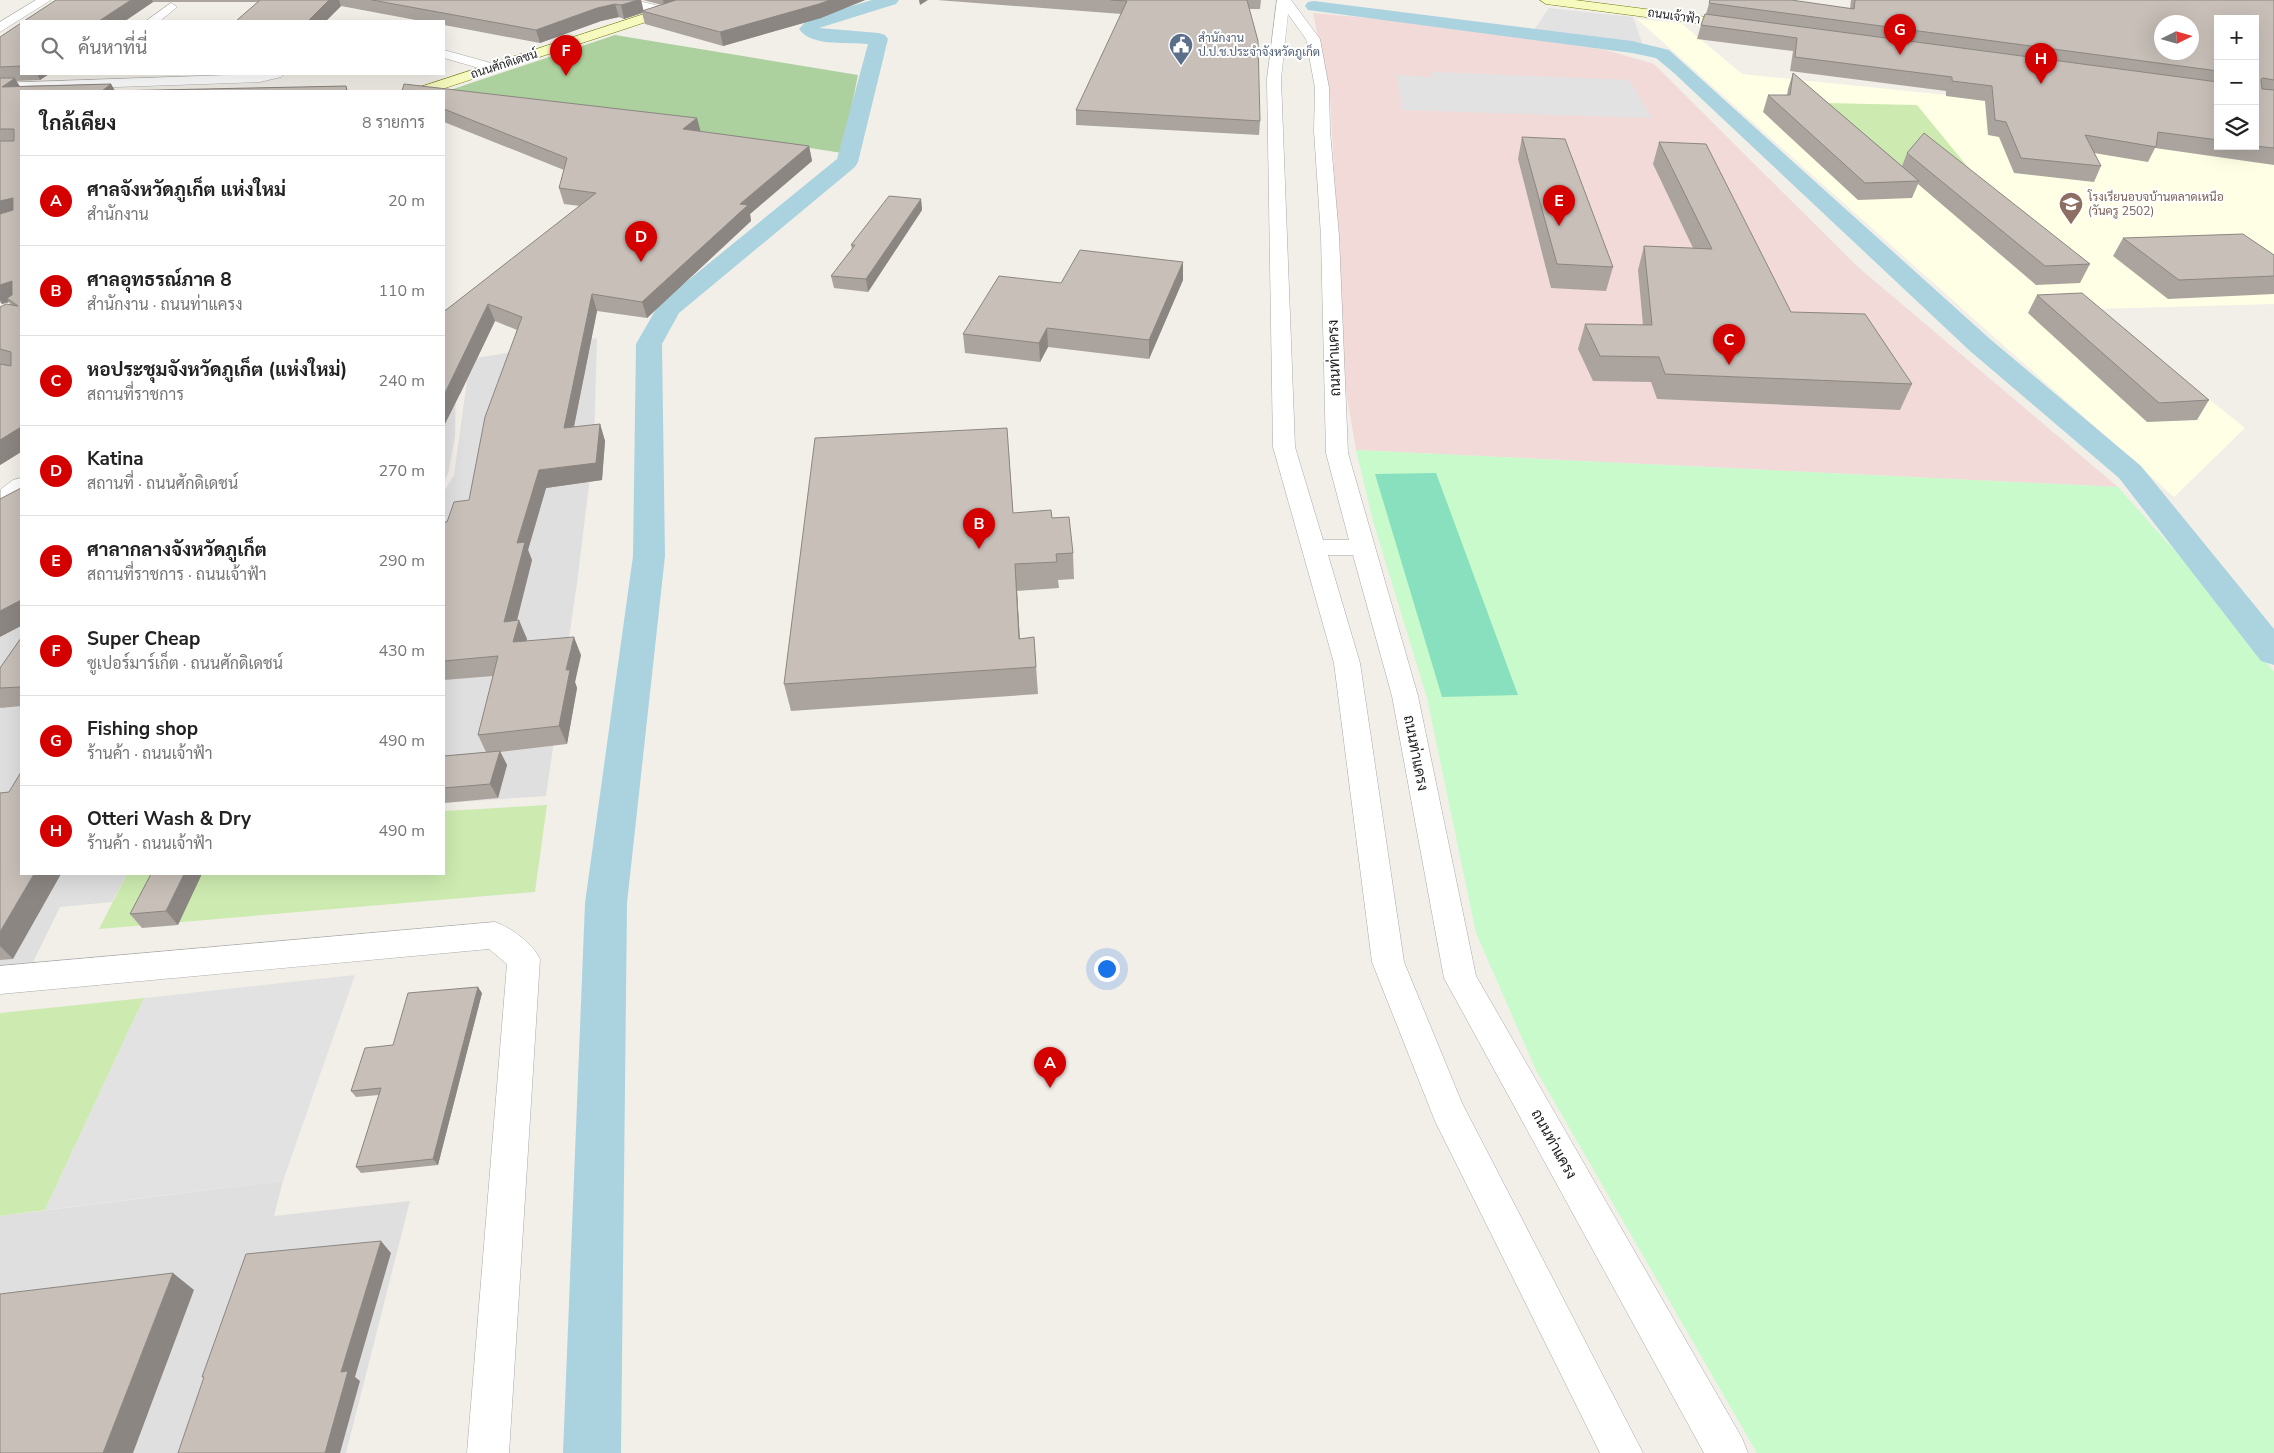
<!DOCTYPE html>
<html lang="th">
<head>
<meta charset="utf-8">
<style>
  :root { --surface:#fff; --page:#f2f2f2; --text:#222; --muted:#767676; --line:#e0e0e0; --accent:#d40000 }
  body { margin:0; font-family:"Nunito Sans",Sarabun,sans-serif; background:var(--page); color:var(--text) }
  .controls { position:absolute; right:15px; top:15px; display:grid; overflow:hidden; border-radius:0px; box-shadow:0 5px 20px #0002 }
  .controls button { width:45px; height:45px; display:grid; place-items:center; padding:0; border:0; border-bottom:1px solid var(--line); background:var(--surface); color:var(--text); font:25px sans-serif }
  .compass { position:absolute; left:2154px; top:15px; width:45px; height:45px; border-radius:50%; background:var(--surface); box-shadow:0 5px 20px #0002; rotate:85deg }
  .you { position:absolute; left:1106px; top:968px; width:18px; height:18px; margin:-12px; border:4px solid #fff; border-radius:50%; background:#1a73e8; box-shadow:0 0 0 8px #1a73e833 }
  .badge { display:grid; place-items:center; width:32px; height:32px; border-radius:50%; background:var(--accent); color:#fff; font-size:16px; font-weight:700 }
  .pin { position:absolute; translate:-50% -41px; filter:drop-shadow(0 1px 2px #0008) }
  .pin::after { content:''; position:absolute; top:26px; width:18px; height:15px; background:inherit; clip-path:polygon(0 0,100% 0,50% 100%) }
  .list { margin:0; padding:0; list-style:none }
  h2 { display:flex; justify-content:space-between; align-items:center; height:65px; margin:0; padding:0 20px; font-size:21px }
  h2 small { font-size:16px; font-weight:400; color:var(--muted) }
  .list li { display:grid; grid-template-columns:32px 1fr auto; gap:15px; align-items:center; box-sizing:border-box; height:90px; padding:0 20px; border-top:1px solid var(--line) }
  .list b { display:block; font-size:19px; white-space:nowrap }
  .list p { margin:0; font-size:16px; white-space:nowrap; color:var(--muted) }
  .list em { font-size:16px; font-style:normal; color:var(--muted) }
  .icon { flex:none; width:28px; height:28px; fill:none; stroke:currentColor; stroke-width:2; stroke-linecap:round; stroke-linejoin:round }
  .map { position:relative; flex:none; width:2274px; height:1453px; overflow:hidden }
  .search { position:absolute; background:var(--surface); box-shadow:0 5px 20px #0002; left:20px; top:20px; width:425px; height:55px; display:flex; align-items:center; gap:12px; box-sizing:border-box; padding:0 18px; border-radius:0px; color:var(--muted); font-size:19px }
  .panel { position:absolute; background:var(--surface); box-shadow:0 5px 20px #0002; left:20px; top:90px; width:425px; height:785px; border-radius:0px }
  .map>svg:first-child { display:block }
</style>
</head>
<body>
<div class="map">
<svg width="2274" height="1453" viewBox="0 0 2274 1453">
  <rect width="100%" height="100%" fill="#f2efe9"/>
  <g fill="#e0dfdf">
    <polygon points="444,318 456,360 455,437 448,474 444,481"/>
    <polygon points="597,338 594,444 577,583 546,796 444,803 444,492 454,475 470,359"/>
    <polygon points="21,499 21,874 127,874 112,902 60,907 32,964 0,968 0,509"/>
    <polygon points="283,1181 274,1216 410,1201 346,1453 0,1453 0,1216"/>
  </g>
  <polygon fill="#f2dad9" points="1313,13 1402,21 1606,50 1654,64 1858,267 2118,487 1356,450 1346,391 1330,95"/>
  <polygon fill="#ffffe5" points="1637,19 1681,23 1742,74 1986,99 2218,146 2255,146 2274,133 2274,304 2097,309 2245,428 2174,497"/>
  <g fill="#cdebb0">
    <polygon points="1825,103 1917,105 1984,187 1929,190"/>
    <polygon points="547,805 535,892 99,929 127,874 444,874 444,811"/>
    <polygon points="144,998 45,1210 0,1216 0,1013"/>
  </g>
  <polygon fill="#add19e" points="615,35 858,75 842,153 708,132 494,107 444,92"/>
  <polygon fill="#c8facc" points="1356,450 2118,487 2223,605 2274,672 2274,1453 1757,1453 1536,1070 1476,933 1427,698 1373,521"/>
  <polygon fill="#88e0be" points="1436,473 1518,695 1442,697 1375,474"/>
  <g fill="#e2e2e2">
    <polygon points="1549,8 1633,17 1642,43 1534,30"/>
    <polygon points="1431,72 1629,80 1652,118 1402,110 1396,75 1433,77"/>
    <polygon points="355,975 283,1181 45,1210 144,998"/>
  </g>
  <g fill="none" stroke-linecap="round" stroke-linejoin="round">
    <g fill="#aad3df" fill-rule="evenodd">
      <path d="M872,0H899L896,4L819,28L879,33L885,35L888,39L858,162L855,167L679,313L662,344L665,556L627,903L621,1453H563L585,903L633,556L636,344L659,304L837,159L868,44C849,42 811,47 799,29L808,19Z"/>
      <polygon points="1314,1 1632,41 1669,50 1990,339 2141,466 2274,629 2274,665 2261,661 2119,478 1970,351 1674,73 1656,58 1632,53 1308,10 1305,6 1308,2"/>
    </g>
    <defs>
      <g id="minor">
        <polygon points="36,0 51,0 0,32 0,22"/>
        <polygon points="614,0 635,0 671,9 672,12 666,16 616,3"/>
        <path d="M1277,0H1291L1320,39L1329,88L1330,131L1339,236L1348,453L1418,696L1476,976L1742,1438L1748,1453H1704L1444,978L1392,696L1353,555H1328L1360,663L1404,962L1462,1103L1643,1453H1600L1435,1121L1372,962L1334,663L1273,447L1267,79ZM1288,14L1306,39L1315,88L1314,131L1321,236L1326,453L1349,540H1323L1295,447L1281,79Z"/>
        <polygon points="171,3 177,7 160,21 146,21"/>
        <polygon points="444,50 498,65 500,68 493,72 444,58"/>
        <polygon points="259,74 283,74 281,77 260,82 0,91 0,83"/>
        <polygon points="21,478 21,496 9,501 1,499 1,489 13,480"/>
        <path d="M495,922C512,928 532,943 540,959L509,1453H467L507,964L489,949L0,994V966Z"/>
      </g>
      <g id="secondary">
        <polygon points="687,0 706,0 704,3 436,91 415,91 417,88"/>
        <polygon points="1540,0 1575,0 1738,21 1745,25 1738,29 1546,4"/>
      </g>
    </defs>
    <use href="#minor" stroke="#a9a9a9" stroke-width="1"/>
    <use href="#secondary" stroke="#707d05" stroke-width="1"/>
    <use href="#minor" fill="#fff" fill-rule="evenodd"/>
    <use href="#secondary" fill="#f7fabf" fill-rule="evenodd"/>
  </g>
  <g fill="#aba49e" fill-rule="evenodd">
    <polygon points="56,0 641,0 643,11 662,5 643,0 865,0 821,18 723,46 645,24 642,13 624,19 619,17 601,21 540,43 444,25 444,21 421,21 341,6 326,21 236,21 258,2 153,2 125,21 24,21"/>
    <polygon points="937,0 1261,0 1260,9 1249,9 1260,121 1259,135 1076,125 1076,110 1122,14"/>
    <path d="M1710,0L1850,9L1851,0H2274V165L2155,148L2148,162L2094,153L2101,166L2094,182L2014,173L1999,137L1988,135L1985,101L1946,96V91L1790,71L1793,51L1697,39L1701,25L1706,14ZM2218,19H2255V146H2218Z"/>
    <polygon points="21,23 21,74 49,74 40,80 16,81 20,86 111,84 115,91 346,86 348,91 21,91 21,452 0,465 0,307 11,305 9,302 2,304 0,302 0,37"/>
    <polygon points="1793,73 1902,166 1907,153 2090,264 2080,283 2036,285 1918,184 1912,198 1858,200 1763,112 1768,95 1787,95 1788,89"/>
    <polygon points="444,91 697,118 700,131 809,146 812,161 750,214 751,221 647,318 597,311 574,427 600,424 605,441 602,480 546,488 528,550 532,560 517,620 527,639 526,641 581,655 575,682 577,688 567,744 500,752 507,765 498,798 444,803 444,756 486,752 478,735 493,676 444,680 444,522 447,522 469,500 517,330 495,321 460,394 446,310 580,206 564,204 559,188 564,170 444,122"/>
    <polygon points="1522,137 1613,267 1606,291 1551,288 1518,159"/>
    <polygon points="1659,142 1791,312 1912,384 1900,410 1657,399 1651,382 1593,381 1578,349 1585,324 1643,325 1638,270 1644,246 1693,248 1653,164"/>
    <polygon points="921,199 922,210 868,292 834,288 831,276 852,249 851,245"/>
    <polygon points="2123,238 2274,255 2274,294 2168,299 2113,256"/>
    <polygon points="1183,280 1149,359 1048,347 1040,362 965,353 963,334 1061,283"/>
    <polygon points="2037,295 2209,400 2197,420 2147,422 2028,313"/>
    <polygon points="1009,453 1013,513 1052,518 1073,553 1074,579 1058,580 1059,588 1017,591 1020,639 1034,637 1038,694 791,711 784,684"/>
    <polygon points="21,638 21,706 1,708 0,707 0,668"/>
    <polygon points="9,792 13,959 0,960 0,793"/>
    <polygon points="151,874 178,925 142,928 130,914"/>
    <polygon points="482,993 438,1165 361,1173 356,1167 379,1095 356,1097 351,1091 393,1045"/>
  </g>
  <g fill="#8b8681">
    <polygon points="131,0 152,0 153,2 125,21 99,21"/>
    <polygon points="329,0 339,0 341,6 326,21 308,21"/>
    <polygon points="638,0 641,0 644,12 642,11 642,13 624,19 621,5"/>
    <polygon points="663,0 681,0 664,5"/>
    <polygon points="830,0 865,0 821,18 723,46 720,32"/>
    <polygon points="919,0 928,0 920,5"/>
    <polygon points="615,4 619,17 601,21 540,43 536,30 597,8"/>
    <polygon points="37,74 49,74 40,80"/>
    <polygon points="15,78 22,91 2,87"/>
    <polygon points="111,84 115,91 102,91"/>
    <polygon points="697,118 701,133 683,129"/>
    <polygon points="809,146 812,161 750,214 751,221 647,318 642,302 740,204"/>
    <polygon points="13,198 21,212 0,219 0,201"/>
    <polygon points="921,199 922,210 868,292 866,279"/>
    <polygon points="1183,262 1183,280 1149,359 1149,340"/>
    <polygon points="12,281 21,295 7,298 9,302 2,304 0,300 0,285"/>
    <polygon points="592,294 597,311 570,446 564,428"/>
    <polygon points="488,304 495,321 460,394 444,426 444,395"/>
    <polygon points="1047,328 1048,347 1040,362 1039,343"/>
    <polygon points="600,424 605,441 602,480 546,488 528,550 532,560 512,640 504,622 517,543 539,470"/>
    <polygon points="21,427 21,452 0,465 0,440"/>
    <polygon points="1015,564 1017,591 1021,665 1019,639"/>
    <polygon points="21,600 21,626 0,637 0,611"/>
    <polygon points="519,620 527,639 521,660 513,642"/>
    <polygon points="574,637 581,655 575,682 577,688 567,744 559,726 566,670"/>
    <polygon points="500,751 507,765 498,798 490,784"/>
    <polygon points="34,874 61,874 13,959 0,946 0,932"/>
    <polygon points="184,874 202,874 178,925 166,911"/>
    <polygon points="478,987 482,993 438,1165 433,1159"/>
    <polygon points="381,1241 391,1253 355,1377 360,1381 340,1453 325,1453 341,1372"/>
    <polygon points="173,1273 194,1290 133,1453 103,1453"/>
  </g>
  <g fill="#c7bfb8" stroke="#8b8681" fill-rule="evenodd">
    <polygon points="56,0 131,0 99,21 24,21"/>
    <polygon points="260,0 329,0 308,21 236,21"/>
    <polygon points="372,0 638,0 621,5 615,4 597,8 536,30"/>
    <polygon points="676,0 830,0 819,4 720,32 642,11"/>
    <polygon points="1111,0 1247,0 1258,41 1260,121 1076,110 1127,1"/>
    <path d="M1710,0H1791L1854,9L1855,0H2274V80L2263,78L2261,79L2262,89L2274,90V148L2255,146V19H2218V71L1709,3ZM2162,22H2192V52H2162Z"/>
    <polygon points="1705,14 2218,82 2218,140 2158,132 2156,147 2085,135 2101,166 2021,158 2006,122 1995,120 1992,86 1952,81 1952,77 1795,57 1797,38 1701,25"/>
    <polygon points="21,23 21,66 0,67 0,37"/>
    <polygon points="1793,73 1919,181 1865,183 1768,95 1790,95"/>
    <polygon points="0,78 15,78 2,87 111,84 102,91 21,91 21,427 0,440 0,364 11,366 11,352 0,349 0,307 6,304 18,306 7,298 12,295 12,281 0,285 0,214 13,210 13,198 0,201 0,141 14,141 14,129 0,129"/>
    <polygon points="404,84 697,118 683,129 809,146 740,204 748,205 642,302 592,294 564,428 600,424 596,463 539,470 517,543 525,542 504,622 519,620 513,642 574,637 566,670 570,670 559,726 478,735 498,656 444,661 444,522 447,522 454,502 469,500 485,417 522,317 488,304 444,395 444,310 446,310 596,193 559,188 567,158 444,109 444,91 402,91"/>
    <polygon points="346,86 347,91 110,91"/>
    <polygon points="1924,133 2090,264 2045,266 1907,153"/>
    <polygon points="1522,137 1565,139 1613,267 1557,264"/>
    <polygon points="1659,142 1706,144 1791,312 1865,314 1912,384 1665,374 1659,357 1600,356 1585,324 1652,325 1644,246 1712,249"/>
    <polygon points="889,196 921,199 866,279 831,276 855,245 851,245"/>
    <polygon points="2243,234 2274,255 2274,276 2179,280 2123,238"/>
    <polygon points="1080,250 1183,262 1149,340 1047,328 1039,343 963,334 999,276 1061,283"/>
    <polygon points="2082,293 2209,400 2159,403 2037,295"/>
    <polygon points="1007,428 1013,513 1051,510 1052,518 1069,517 1073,553 1056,554 1057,562 1015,564 1019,639 1034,637 1036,667 784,684 815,438"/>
    <polygon points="21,488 21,600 0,611 0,499"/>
    <polygon points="21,638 21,687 0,688 0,668"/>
    <polygon points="500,751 490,784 444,788 444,756"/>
    <polygon points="21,772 21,874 34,874 0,932 0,793 9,792"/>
    <polygon points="151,874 184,874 166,911 130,914"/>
    <polygon points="478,987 433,1159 356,1167 381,1088 351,1091 365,1048 393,1045 408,993"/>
    <polygon points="381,1241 341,1372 348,1371 325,1453 178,1453 204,1377 202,1377 246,1254"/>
    <polygon points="173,1273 103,1453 0,1453 0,1294"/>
  </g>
  <defs>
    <symbol id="civic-pin" viewBox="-11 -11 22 30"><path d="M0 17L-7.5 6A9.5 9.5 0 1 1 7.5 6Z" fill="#5c6f8a" stroke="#fff"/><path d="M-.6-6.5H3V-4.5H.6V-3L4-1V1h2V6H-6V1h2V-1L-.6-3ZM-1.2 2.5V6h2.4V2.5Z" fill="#fff"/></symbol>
    <symbol id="school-pin" viewBox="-11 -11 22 30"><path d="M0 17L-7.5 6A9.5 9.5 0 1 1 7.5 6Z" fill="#8d6e63" stroke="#fff"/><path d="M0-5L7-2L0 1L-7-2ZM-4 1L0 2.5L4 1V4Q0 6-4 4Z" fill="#fff"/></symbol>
  </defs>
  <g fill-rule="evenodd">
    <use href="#civic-pin" x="1167" y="31" width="28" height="38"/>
    <use href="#school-pin" x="2057" y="190" width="28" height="38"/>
  </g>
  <g text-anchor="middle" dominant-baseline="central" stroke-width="4" stroke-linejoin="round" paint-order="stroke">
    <g font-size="12" fill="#222" stroke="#fff">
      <text transform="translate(1674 16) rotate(8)">ถนนเจ้าฟ้า</text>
      <text transform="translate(504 64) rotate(-18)">ถนนศักดิเดชน์</text>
    </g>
    <g font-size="12" fill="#4e5e75" stroke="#fff" text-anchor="start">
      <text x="1198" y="38">สำนักงาน<tspan x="1198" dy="14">ป.ป.ช.ประจำจังหวัดภูเก็ต</tspan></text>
    </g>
    <g font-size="12" fill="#785e54" stroke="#fff" text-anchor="start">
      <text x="2088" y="197">โรงเรียนอบจบ้านตลาดเหนือ<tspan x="2088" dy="14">(วันครู 2502)</tspan></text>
    </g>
    <g font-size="15" fill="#222" stroke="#fff">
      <text transform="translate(1334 358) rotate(-92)">ถนนท่าแครง</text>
      <text transform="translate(1416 753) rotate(79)">ถนนท่าแครง</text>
      <text transform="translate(1554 1144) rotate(61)">ถนนท่าแครง</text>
    </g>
  </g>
</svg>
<div class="controls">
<button>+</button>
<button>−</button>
<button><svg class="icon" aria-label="layers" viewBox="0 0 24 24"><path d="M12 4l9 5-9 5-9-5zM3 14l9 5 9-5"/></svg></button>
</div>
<svg class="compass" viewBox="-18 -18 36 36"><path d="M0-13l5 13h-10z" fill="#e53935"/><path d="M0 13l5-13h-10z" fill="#767676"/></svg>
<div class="you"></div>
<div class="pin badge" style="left:1050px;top:1088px">A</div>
<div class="pin badge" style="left:979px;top:549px">B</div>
<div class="pin badge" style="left:1729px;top:365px">C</div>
<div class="pin badge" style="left:641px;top:262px">D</div>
<div class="pin badge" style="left:1559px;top:226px">E</div>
<div class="pin badge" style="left:566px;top:76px">F</div>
<div class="pin badge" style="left:1900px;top:55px">G</div>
<div class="pin badge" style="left:2041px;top:84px">H</div>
<div class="search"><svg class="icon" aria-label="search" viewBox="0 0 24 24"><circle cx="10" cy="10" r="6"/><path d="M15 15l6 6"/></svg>ค้นหาที่นี่</div>
<section class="panel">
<h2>ใกล้เคียง<small>8 รายการ</small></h2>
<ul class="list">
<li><span class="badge">A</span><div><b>ศาลจังหวัดภูเก็ต แห่งใหม่</b><p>สำนักงาน</p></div><em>20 m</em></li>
<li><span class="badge">B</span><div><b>ศาลอุทธรณ์ภาค 8</b><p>สำนักงาน · ถนนท่าแครง</p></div><em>110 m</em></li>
<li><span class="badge">C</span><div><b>หอประชุมจังหวัดภูเก็ต (แห่งใหม่)</b><p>สถานที่ราชการ</p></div><em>240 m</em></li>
<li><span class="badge">D</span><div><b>Katina</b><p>สถานที่ · ถนนศักดิเดชน์</p></div><em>270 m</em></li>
<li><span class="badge">E</span><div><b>ศาลากลางจังหวัดภูเก็ต</b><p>สถานที่ราชการ · ถนนเจ้าฟ้า</p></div><em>290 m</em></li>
<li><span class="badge">F</span><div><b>Super Cheap</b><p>ซูเปอร์มาร์เก็ต · ถนนศักดิเดชน์</p></div><em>430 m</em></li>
<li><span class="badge">G</span><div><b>Fishing shop</b><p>ร้านค้า · ถนนเจ้าฟ้า</p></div><em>490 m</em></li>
<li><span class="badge">H</span><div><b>Otteri Wash &amp; Dry</b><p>ร้านค้า · ถนนเจ้าฟ้า</p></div><em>490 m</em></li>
</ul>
</section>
</div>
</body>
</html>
